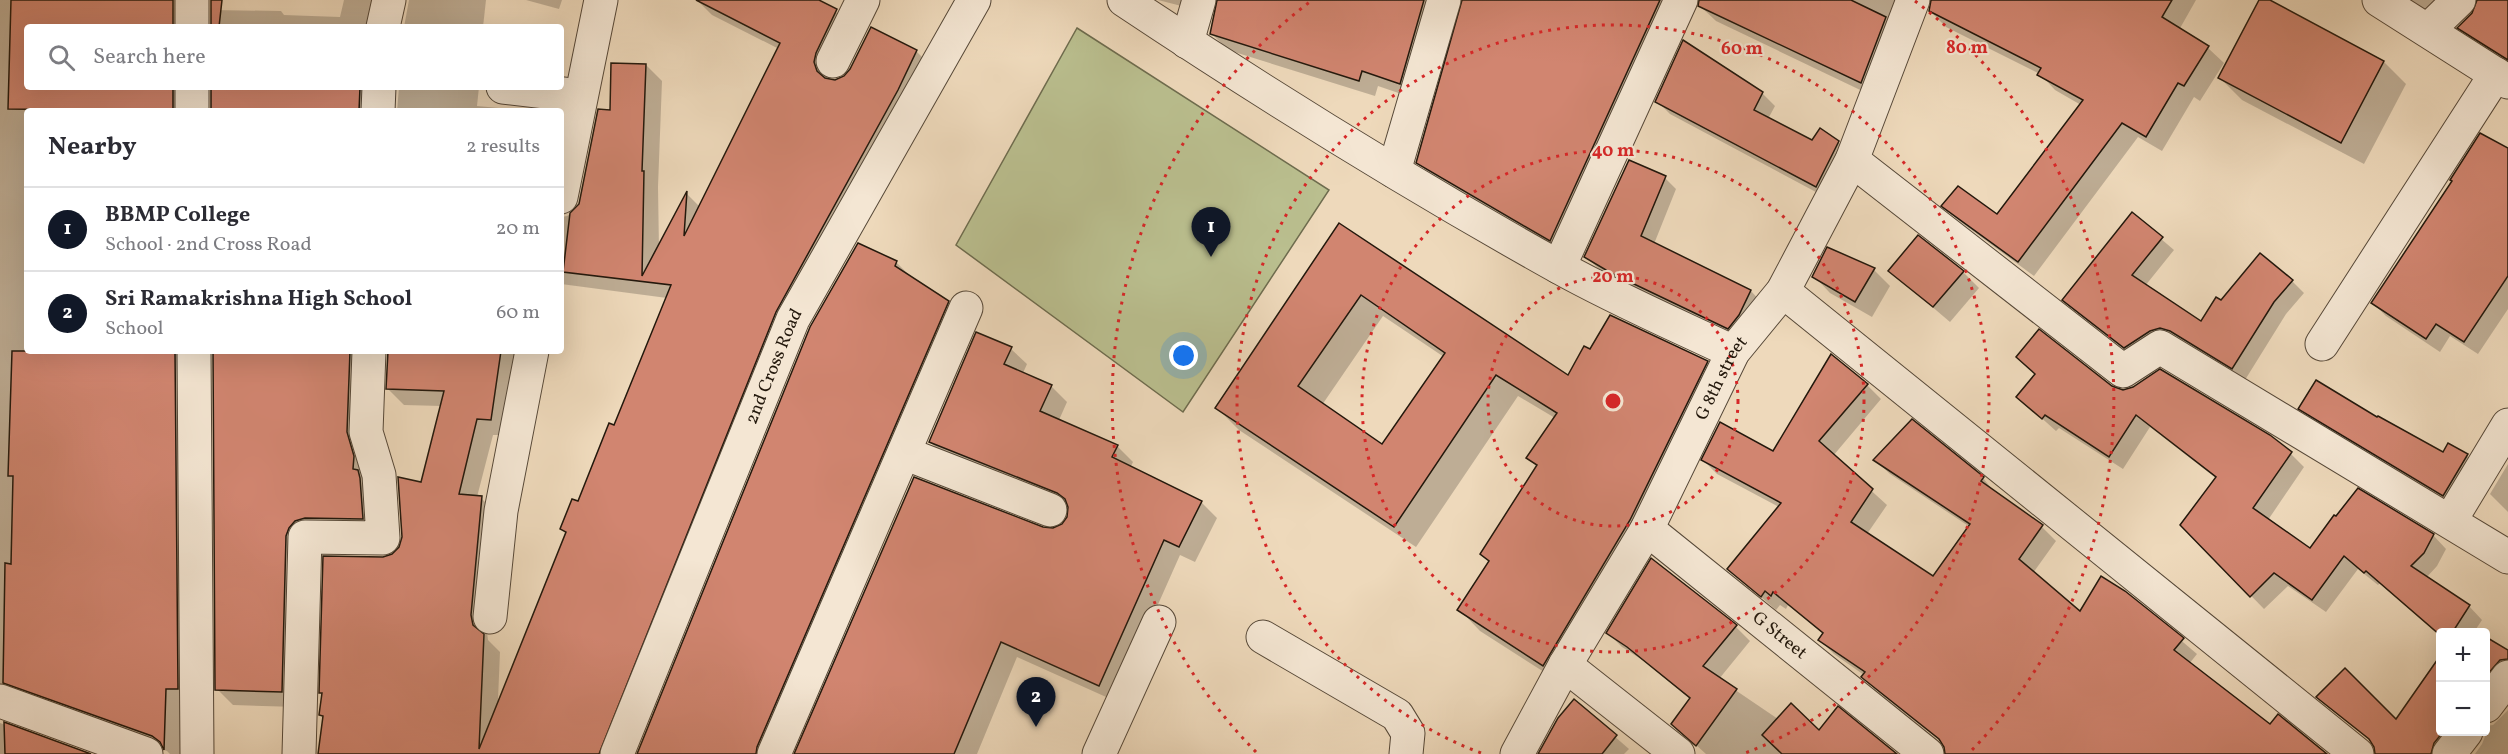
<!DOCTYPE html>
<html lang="en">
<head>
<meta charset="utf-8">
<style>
  :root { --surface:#fff; --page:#f7f7f7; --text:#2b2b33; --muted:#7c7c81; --line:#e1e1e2; --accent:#111827 }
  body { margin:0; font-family:Vollkorn,serif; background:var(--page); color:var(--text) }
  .controls { position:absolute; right:18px; bottom:18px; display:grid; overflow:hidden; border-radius:6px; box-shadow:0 6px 24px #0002 }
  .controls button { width:54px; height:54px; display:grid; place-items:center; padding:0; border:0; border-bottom:2px solid var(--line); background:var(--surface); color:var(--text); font:30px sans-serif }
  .you { position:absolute; left:1184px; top:356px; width:21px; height:21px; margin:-15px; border:4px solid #fff; border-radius:50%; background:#1a73e8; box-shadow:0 0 0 9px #1a73e833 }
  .badge { display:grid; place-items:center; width:39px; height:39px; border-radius:50%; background:var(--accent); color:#fff; font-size:20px; font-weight:700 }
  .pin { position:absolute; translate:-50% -50px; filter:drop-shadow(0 2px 3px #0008) }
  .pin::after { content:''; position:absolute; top:32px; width:21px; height:18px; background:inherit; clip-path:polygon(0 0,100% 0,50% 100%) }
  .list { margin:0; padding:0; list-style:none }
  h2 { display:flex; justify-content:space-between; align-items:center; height:78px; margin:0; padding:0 24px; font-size:26px }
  h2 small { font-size:20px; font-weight:400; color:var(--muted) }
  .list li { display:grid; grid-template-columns:39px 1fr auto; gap:18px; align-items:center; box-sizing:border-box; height:84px; padding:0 24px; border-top:2px solid var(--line) }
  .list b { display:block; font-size:22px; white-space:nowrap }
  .list p { margin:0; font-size:20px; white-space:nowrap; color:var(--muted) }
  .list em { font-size:20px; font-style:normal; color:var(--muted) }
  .icon { flex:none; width:33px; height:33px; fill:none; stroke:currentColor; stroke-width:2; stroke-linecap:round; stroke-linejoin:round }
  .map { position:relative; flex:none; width:2508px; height:754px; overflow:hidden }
  .search { position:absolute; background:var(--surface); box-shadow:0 6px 24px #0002; left:24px; top:24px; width:540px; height:66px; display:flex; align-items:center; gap:15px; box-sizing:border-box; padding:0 21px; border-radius:6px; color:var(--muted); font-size:22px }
  .panel { position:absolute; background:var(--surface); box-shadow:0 6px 24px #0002; left:24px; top:108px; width:540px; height:246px; border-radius:6px }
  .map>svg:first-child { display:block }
</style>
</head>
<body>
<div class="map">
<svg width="2508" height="754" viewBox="0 0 2508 754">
  <rect width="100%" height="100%" fill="#eed9bb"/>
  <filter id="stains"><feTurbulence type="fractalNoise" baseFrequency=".00333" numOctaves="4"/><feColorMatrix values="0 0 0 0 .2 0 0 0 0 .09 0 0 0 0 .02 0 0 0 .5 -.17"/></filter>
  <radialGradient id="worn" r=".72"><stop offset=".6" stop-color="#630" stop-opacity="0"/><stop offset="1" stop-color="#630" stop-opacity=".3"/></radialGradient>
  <polygon fill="#babf8f" stroke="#6e6c4e" stroke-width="1.5" points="1077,28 1329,190 1183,412 956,245"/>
  <g fill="#0003" fill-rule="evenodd">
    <polygon points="0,0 190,0 189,27 27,27 27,87 198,87 190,111 27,111 27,351 200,351 180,754 170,754 167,751 24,699 0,708"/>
    <polygon points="344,0 396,0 384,27 211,27 212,10 281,11 284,15 340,17"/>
    <polygon points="409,0 486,0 483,27 404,27"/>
    <polygon points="526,0 562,0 559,9"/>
    <polygon points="697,0 821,0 821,4 836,12 852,28 831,70 830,80 834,81 916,51 932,67 791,328 625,738 525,695 566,534 562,529 578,503 615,427 667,298 561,284 561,217 567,216 576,211 611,111 646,65 662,81 658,187 659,249 687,194 700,207 779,49 712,15"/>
    <polygon points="1158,0 1206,0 1197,10"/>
    <polygon points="1218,0 1451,0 1416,99 1378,86 1375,96 1228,50 1212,34"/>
    <polygon points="1568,0 1686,0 1566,255 1433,178 1418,162"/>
    <polygon points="1701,0 1918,0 1877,98 1716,21 1700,6"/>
    <polygon points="1932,0 2196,0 2179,30 2208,48 2224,63 2200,101 2194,97 2162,151 2138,137 2034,276 1959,221 1943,206 1998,216 2081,105 2055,90 2040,74 1946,27 1930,11"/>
    <polygon points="2260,0 2267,0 2384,62 2406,84 2364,164 2242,100 2219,77"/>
    <polygon points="2407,0 2453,0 2442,22"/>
    <polygon points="2483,0 2508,0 2508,65 2476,44 2460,28"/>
    <polygon points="212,87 386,87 376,111 211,111"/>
    <polygon points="399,87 479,87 477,106 530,111 397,111"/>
    <polygon points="1762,93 1775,106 1768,119 1812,142 1838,142 1851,155 1829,199 1670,114 1657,101"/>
    <polygon points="2508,150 2508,309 2478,354 2450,336 2440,352 2386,316 2373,303 2454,181"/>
    <polygon points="1665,178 1676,189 1654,244 1751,291 1762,303 1740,339 1624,285 1598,268 1586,257"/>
    <polygon points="2132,214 2174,250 2145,286 2201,323 2221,302 2292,281 2304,293 2286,314 2245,380 2137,360 2076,312 2064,300"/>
    <path d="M1339,225L1568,377L1590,351L1707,362L1729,384L1566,686L1480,631L1459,609L1490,562L1482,554L1537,467L1528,457L1555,418L1518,396L1416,547L1239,430L1217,408ZM1383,316L1444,357L1383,446L1322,405Z"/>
    <polygon points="1828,249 1874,270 1890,286 1872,317 1830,293 1814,276"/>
    <polygon points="896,262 912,278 948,302 964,318 776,754 664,754"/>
    <polygon points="1890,271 1963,272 1979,288 1950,322"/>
    <polygon points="1011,349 1027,364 1023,373 1051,386 1067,402 1059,420 1117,446 1133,462 1130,468 1201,502 1217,518 1195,562 1180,555 1115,701 1017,657 977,754 796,754 1043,529 1054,530 1063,525 1069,518 1070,506 946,458 930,442"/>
    <polygon points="214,351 375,351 378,534 322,534 297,707 233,705 217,689"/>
    <polygon points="389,351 520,351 506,435 493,435 477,497 481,498 497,514 487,632 488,640 500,652 497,723 555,754 320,754 324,718 320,715 323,694 321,692 383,558 393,556 401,548 422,483 441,406 404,405 388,389"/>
    <polygon points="1867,385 1881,399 1833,456 1887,505 1867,534 1933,578 1970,527 1890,474 1875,460 1983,478 1996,494 2042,527 2056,541 2033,573 2080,613 2124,592 2197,654 2189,664 2270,726 2325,754 1947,754 1945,745 1877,691 1863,677 1864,675 1834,654 1820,640 1824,634 1788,605 1786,609 1780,605 1776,610 1729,569 1779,507 1717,474 1703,460 1774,453"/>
    <polygon points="2111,387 2269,436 2291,454 2304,467 2268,520 2310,550 2433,535 2446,549 2437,566 2426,578 2469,606 2482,620 2474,632 2440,632 2440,635 2380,583 2378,585 2358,569 2326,612 2288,586 2264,609 2182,525 2217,479 2150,427 2123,469 2059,428 2056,431 2018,397"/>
    <polygon points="2300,408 2377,419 2444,454 2448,445 2467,456 2484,472 2460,511 2317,425"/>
    <polygon points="2508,464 2508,512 2490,494"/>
    <polygon points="1652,561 1736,627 1750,641 1719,679 1778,719 1895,754 1706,754 1673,724 1690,699 1644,661 1622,647 1608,633"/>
    <polygon points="2486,639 2508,652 2508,679 2486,709"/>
    <polygon points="2440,659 2440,732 2470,732 2451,754 2377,754 2376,746 2319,697 2396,721"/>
    <polygon points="1574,701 1629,749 1624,754 1540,754"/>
    <polygon points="2508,710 2508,754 2475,754 2482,744 2486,734 2486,726 2493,725"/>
    <polygon points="0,723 87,754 0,754"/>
  </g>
  <g fill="#d18570" stroke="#23180c" stroke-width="1.5" fill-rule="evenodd">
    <polygon points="11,0 173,0 173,27 27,27 27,87 173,87 173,111 8,109"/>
    <polygon points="211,0 222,0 219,27 211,27"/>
    <polygon points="696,0 819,0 837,9 816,53 814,62 817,71 825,78 835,80 844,76 850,69 871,27 917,50 898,90 776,312 599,754 318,754 323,716 319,715 322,693 319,693 323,556 383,557 392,554 399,547 402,537 398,477 421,482 444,391 386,389 388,351 501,351 491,420 477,419 459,494 482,496 471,615 473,625 484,634 479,749 566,532 560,529 572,499 578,501 609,423 614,425 671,285 563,272 570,213 579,204 598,109 610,110 611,63 646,64 642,171 644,171 642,276 687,191 684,236 780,43"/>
    <polygon points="1217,0 1424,0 1400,84 1362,71 1359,81 1210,34"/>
    <polygon points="1462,0 1660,0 1550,241 1416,163"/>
    <polygon points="1699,0 1851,0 1886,17 1861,83 1698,6"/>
    <polygon points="1931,0 2172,0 2162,17 2209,46 2184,86 2178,83 2146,137 2122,123 2018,262 1941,206 1958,186 1997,214 2083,100 2037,75 2041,68 1929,11"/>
    <polygon points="2259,0 2270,0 2384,61 2341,143 2218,78"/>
    <polygon points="2477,0 2508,0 2508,60 2457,28 2472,13"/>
    <polygon points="1683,40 1763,92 1754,110 1812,140 1820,128 1839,141 1816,187 1655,102"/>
    <polygon points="211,87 360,87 359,111 211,111"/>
    <polygon points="2480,133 2508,148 2508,276 2464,342 2436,324 2426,339 2371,303 2452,181 2450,180"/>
    <polygon points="1629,160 1666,176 1641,236 1751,290 1739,315 1728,329 1611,273 1584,257"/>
    <polygon points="2132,212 2163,237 2132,275 2201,321 2216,297 2221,300 2260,253 2293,280 2274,302 2232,369 2170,331 2160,328 2150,331 2124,348 2062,300"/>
    <path d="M1339,223L1568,375L1584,346L1590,349L1610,315L1708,361L1630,520L1543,666L1457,610L1489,561L1480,554L1537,465L1526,458L1557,413L1496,375L1394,527L1215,408ZM1361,295L1445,353L1382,444L1298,386Z"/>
    <polygon points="1918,235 1964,271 1933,307 1888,271"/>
    <polygon points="858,243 897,261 895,266 949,301 757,747 756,754 637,754 810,327"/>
    <polygon points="1827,247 1875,268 1855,302 1812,277"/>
    <polygon points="2039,329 2112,386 2123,390 2133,387 2160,369 2270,435 2292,452 2253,508 2310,548 2334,515 2336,516 2358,488 2434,534 2424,553 2411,566 2470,605 2452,633 2440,633 2440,635 2366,571 2364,573 2344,556 2312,600 2274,573 2250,597 2180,525 2216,477 2136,415 2109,457 2045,415 2042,419 2016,397 2035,374 2016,357"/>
    <polygon points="976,332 1012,347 1004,364 1052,385 1040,411 1118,445 1112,457 1202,501 1179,547 1164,540 1099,686 1001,642 954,754 794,754 914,477 1043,527 1053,528 1062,524 1067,517 1068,507 1065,499 1057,493 929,442"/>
    <polygon points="12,351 175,351 178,689 166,689 164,750 160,742 152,736 3,683 5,563 11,564 13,476 8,476"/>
    <polygon points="213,351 350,351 347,432 354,456 353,469 358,470 360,478 363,519 305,518 295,521 289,528 286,536 282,692 215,690"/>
    <polygon points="1831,354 1868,384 1819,441 1873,489 1851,522 1933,576 1970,524 1873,460 1912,419 1984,477 1981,481 2043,525 2019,559 2080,611 2101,576 2125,591 2184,638 2174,650 2270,724 2278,714 2327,754 1945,754 1944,747 1939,739 1861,677 1865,672 1818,640 1823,633 1773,592 1771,596 1765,591 1761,597 1727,569 1781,503 1701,460 1720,422 1773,451"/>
    <polygon points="2316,380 2377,417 2378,416 2443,452 2448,443 2468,454 2443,496 2298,409"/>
    <polygon points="1651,558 1737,625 1703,666 1737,689 1696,746 1671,724 1690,698 1627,647 1606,633"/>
    <polygon points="2486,637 2508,650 2508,659 2500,660 2486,676"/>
    <polygon points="2440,656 2440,732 2443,732 2434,743 2431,754 2375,754 2374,747 2369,739 2316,697 2345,668 2396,719"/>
    <polygon points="1574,699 1617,735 1602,754 1538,754 1558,718"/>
    <polygon points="1791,703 1819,730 1838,706 1897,754 1782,754 1762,735"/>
    <polygon points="4,722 91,754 5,754"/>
  </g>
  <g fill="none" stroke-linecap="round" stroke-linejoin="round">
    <defs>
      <g id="minor">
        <polyline points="192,0 192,27"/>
        <path d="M1124,0C1265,94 1410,184 1557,266C1614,298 1674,324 1733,352"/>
        <polyline points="2379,0 2508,82"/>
        <polyline points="383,27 389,0"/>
        <polyline points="2428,30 2459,0"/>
        <polyline points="1187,42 1199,0"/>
        <polyline points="833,61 863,0"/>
        <polyline points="192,87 192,111"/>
        <polyline points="503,87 580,96"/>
        <polyline points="378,111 379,87"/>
        <polyline points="1852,160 2123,371 2160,347 2508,557"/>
        <polyline points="1394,171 1444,0"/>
        <polyline points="561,197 601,0"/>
        <polyline points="1559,267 1681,0"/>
        <polyline points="1783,291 2357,754"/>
        <polyline points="2322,344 2496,74"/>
        <polyline points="194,351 197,754"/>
        <polyline points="904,453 1050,510"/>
        <polyline points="2450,521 2508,425"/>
        <path id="s1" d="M1647,529L1927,754"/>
        <polyline points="490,617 501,511 532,351"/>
        <polyline points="1263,637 1397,715 1408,733 1406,754"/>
        <polyline points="1565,665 1678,754"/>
        <polyline points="0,701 146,754"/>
        <polyline points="2486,706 2508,677"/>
        <polyline points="299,754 305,537 383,538 379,475 366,432 369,351"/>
        <path id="s2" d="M617,754L793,319L974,0"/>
        <polyline points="774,754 966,308"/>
        <polyline points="1099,754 1159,622"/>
        <path id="s3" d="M1517,754L1565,665L1647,529L1733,352L1783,291L1852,160L1913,0"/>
        <polyline points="2449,754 2466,732"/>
      </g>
    </defs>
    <use href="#minor" stroke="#564838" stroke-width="35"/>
    <use href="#minor" stroke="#f4e6d3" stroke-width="33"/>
  </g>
  <g fill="none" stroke="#d62828" stroke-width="3" stroke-dasharray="3 6">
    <circle cx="1613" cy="401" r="125"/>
    <circle cx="1613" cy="401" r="251"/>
    <path d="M1481 753A376 376 0 1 1 1745 753"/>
    <path d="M1256 752A501 501 0 0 1 1311 1M1915 1A501 501 0 0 1 1970 752"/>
  </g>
  <g text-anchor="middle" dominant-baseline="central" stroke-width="4.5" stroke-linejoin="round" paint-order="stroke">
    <g font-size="18" fill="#23180c" stroke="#f4e6d3">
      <text stroke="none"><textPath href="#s2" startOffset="418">2nd Cross Road</textPath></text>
      <text stroke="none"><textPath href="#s3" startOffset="428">G 8th street</textPath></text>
      <text stroke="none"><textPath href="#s1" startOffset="170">G Street</textPath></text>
    </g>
  </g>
  <circle cx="1613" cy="401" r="9" fill="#d62828" stroke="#f4e6d3" stroke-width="3"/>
  <g font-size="18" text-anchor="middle" font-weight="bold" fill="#d62828" stroke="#f4e6d3" stroke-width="4.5" stroke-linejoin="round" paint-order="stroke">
    <text x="1967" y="53">80 m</text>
    <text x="1742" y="54">60 m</text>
    <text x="1613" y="156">40 m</text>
    <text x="1613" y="282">20 m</text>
  </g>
  <rect width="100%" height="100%" filter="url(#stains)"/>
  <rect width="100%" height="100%" fill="url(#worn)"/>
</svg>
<div class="controls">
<button>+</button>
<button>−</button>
</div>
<div class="you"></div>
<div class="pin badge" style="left:1211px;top:257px">1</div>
<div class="pin badge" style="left:1036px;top:727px">2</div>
<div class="search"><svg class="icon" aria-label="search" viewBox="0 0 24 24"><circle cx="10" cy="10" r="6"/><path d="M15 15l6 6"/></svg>Search here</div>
<section class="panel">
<h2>Nearby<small>2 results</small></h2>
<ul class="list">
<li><span class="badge">1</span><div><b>BBMP College</b><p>School · 2nd Cross Road</p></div><em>20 m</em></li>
<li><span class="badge">2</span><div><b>Sri Ramakrishna High School</b><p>School</p></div><em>60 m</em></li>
</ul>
</section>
</div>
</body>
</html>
